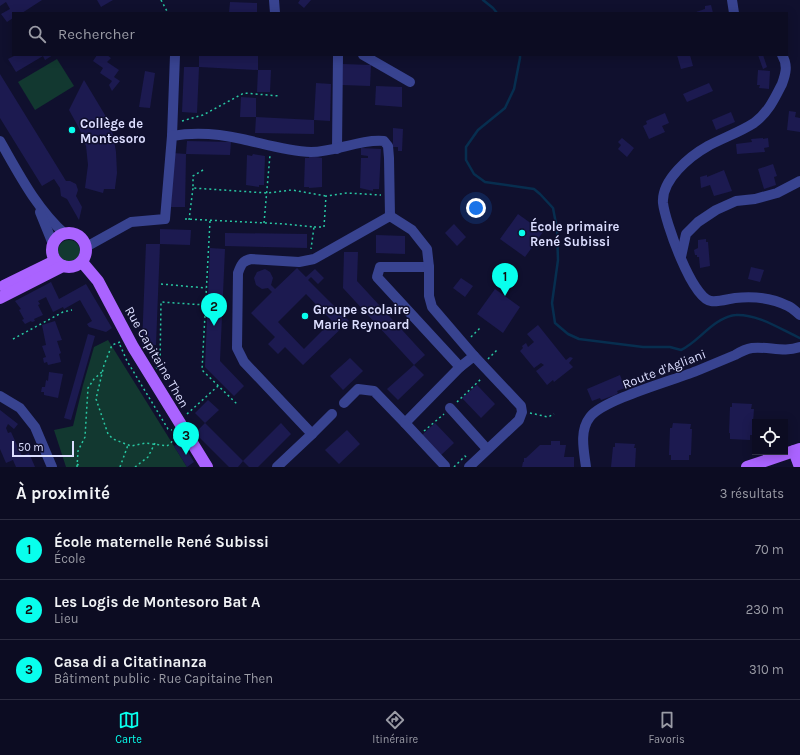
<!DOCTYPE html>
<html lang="fr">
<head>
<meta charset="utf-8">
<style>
  :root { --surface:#0c0c22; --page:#1a1a2f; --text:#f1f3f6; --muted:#9a9ba5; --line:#2c2c40; --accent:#08ffed }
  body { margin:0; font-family:Karla,sans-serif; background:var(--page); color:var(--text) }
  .controls { position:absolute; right:12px; bottom:12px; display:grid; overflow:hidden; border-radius:0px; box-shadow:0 2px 10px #0003 }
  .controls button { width:36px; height:36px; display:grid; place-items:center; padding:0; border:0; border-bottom:1px solid var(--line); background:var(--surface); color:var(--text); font:20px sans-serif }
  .scale { position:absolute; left:12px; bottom:10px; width:62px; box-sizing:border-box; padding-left:4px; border:2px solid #dcdeff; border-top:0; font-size:11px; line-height:14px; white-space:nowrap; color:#dcdeff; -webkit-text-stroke:3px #10102e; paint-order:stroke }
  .you { position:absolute; left:476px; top:208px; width:14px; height:14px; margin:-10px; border:3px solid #fff; border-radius:50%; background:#1a73e8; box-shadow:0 0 0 6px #1a73e833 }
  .badge { display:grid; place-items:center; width:26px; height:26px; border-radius:50%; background:var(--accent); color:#111; font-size:13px; font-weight:700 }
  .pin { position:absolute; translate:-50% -33px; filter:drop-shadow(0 1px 2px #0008) }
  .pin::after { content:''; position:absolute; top:21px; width:14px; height:12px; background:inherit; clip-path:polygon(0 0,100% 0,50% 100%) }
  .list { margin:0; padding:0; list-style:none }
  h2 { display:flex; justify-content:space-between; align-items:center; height:52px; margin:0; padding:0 16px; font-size:17px }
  h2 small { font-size:13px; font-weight:400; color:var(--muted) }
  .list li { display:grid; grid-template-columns:26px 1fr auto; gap:12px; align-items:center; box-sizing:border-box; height:60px; padding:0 16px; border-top:1px solid var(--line) }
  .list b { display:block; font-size:15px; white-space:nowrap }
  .list p { margin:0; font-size:13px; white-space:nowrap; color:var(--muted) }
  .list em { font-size:13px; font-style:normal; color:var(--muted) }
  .icon { flex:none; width:22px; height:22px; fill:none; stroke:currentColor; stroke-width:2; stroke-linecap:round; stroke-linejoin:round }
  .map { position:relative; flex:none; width:800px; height:467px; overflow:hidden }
  .search { position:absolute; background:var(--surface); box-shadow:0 2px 10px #0003; left:12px; right:12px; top:12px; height:44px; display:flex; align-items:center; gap:10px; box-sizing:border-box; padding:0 14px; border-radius:0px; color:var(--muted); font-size:15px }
  .sheet { height:232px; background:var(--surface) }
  nav { display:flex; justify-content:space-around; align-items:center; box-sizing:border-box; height:56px; border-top:1px solid var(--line); background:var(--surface); font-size:11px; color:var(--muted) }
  nav a { display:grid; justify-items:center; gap:2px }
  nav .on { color:var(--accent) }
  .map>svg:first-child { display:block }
</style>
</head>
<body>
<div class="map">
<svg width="800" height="467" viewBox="0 0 800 467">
  <rect width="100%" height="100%" fill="#10102e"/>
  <g fill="#123830">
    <polygon points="57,59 74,86 35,110 18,82"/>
    <circle cx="69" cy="251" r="11"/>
    <polygon points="108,340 187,467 66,467 54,430 73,426 83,385 94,347"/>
  </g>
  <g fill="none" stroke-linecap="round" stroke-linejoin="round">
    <g stroke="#072e4f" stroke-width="2.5">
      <polyline points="483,0 493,8 497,13"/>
      <path d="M520,55V58L514,89L505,108L478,130L466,147V160L474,174L485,182L534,189L540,194L553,208L557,229L558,260L552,303L555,323L568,334L579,339L643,347H670L681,350C694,344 703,332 716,323C720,320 730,315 736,315C758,314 780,329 800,338"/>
    </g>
  </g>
  <g fill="#1c1a50" fill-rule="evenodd">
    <polygon points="0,0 42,0 22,13 13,13 13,18 7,22 1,14 10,9 6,2 0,6"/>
    <polygon points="97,0 113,0 101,7"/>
    <polygon points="300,0 311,0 304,8 298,3"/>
    <polygon points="230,2 257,3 257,13 229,13"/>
    <polygon points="711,5 713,13 693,13 705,9 705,6"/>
    <polygon points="16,55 53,55 45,60 43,56 16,72 8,59"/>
    <polygon points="97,55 107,55 111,58 107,62 119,70 114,77 120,81 112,91 109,85 112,81 100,73 103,68 93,61"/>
    <polygon points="199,55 258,55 258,70 199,67 197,113 182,112 184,67 199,67"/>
    <polygon points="677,55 690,55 693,66 681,69"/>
    <polygon points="758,55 763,55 767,67 763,69"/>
    <polygon points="343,64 371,65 370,86 342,85"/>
    <polygon points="258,70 271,70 270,92 257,92"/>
    <polygon points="758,70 770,71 769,89 759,88 760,85 757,85"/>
    <polygon points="145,71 155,73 150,108 139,107"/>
    <polygon points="0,74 66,181 70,181 76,184 78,190 76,196 82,207 79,220 67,199 61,196 60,188 54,179 42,186 0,118"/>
    <polygon points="84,80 108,120 113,135 116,152 117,173 115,188 115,189 104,189 103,193 85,188 88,165 86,146 79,128 69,110"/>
    <polygon points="316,83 331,84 330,121 314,120 314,134 255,133 256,117 314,120"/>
    <polygon points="709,83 713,91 687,102 683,94"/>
    <polygon points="376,86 402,87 402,107 375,105"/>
    <polygon points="241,97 256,98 256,117 240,117"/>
    <polygon points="789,111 796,112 795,117 800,118 800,132 787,130"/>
    <polygon points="731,112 735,122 716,130 712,120"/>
    <polygon points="665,113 669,123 662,126 665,132 649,139 643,126 647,124 646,121"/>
    <polygon points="393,128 403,129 402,151 398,151 398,147 393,147"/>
    <polygon points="622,138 634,148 627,157 618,149 621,145 618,142"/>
    <polygon points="763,138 763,139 768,138 769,147 764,148 765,152 737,154 736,144 752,142 751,139"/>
    <polygon points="187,141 231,142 230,155 186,154"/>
    <polygon points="361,148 381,149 379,189 373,189 373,191 360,188 361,158 368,158 368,156 361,155"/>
    <polygon points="173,153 186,154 185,207 171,207"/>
    <polygon points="253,154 265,156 264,185 259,185 259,187 246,185 247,155 252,156"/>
    <polygon points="309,156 322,158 322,187 309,188 309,187 304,187 305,158 309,158"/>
    <polygon points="773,164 777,176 774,177 776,185 764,189 758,169"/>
    <polygon points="724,170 732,191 714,196 710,185 701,188 700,177 707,175 707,177"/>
    <polygon points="518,214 543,232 525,257 500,239"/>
    <polygon points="454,224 466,237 457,246 445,233"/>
    <polygon points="160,229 191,230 190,245 160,244"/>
    <polygon points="225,233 307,234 307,248 225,246"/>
    <polygon points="376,235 405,236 405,254 376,253"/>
    <polygon points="706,239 706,242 708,242 710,266 700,268 699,257 697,257 697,255 695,255 694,250 698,248 698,240"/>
    <polygon points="146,244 160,244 156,345 142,345"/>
    <polygon points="210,248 225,249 220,361 244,386 234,396 205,367"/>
    <polygon points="344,252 358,252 357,281 425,355 414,365 343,288"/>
    <polygon points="751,267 764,270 760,282 748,279"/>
    <path d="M297,268L306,277L315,269L324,278L318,284L311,277L308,280L349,321L303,365L285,347L278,354L268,344L275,337L251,313L272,292L268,288L262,289L256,285L254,278L257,272L265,269L270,272L273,278L271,285L275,289ZM306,294L332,321L304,349L278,322Z"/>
    <polygon points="461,278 473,286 465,297 453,288"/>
    <polygon points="51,282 59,299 86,284 112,328 106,332 89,327 87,324 92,321 80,300 64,309 63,307 53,312 46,297 38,301 40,304 38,305 43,315 34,319 35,321 32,322 31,321 25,324 22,320 24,319 19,310 21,309 15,301"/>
    <polygon points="495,289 520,307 503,333 477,314"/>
    <polygon points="55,321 62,340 57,341 61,353 59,354 61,362 48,365 47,362 44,363 43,358 46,357 42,346 46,345 42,325"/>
    <polygon points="538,325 566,360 570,357 573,358 569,363 573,367 554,382 553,380 547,385 536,371 544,365 541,363 534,368 520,351 523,348 522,346 526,343 528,347 534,342 527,334"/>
    <polygon points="88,334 95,336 71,420 64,418"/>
    <polygon points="350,358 363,371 343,390 330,376"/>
    <polygon points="414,365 424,375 398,400 387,389"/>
    <polygon points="49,372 63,374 58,398 44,395 44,392 41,392 42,387 45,387 46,380 48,381"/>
    <polygon points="620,375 625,388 617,391 618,393 615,395 604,399 601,400 600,398 592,401 587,389"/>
    <polygon points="477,385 495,404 481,418 462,398"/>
    <polygon points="208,400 219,410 205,423 243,461 238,467 229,467 195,433 205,423 195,413"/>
    <polygon points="732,403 752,404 751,409 754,409 752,435 750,435 750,440 730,439 730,433 729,433 730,407 732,407"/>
    <polygon points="0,410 18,424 14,429 8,424 6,428 8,433 11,432 22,456 29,453 35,467 16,467 13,460 6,463 0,449"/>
    <polygon points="281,423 291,434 258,467 249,467 243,461"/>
    <polygon points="435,423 454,443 440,456 421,436"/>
    <polygon points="673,423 691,424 690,429 692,429 691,455 689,455 689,460 671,460 671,455 669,455 670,428 672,428"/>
    <polygon points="347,430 360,444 339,464 325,450"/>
    <polygon points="551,441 560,441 560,445 566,445 564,457 574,457 574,467 522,467 523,462 524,462 524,458 526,458 540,445 551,445"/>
    <polygon points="182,442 194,462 187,467 174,446"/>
    <polygon points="615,443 635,444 634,448 636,448 635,467 611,467 613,447 615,447"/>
  </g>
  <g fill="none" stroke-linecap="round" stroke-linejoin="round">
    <g stroke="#28c7a2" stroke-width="1.5" stroke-dasharray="2 3" stroke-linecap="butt">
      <polyline points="161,0 168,13"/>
      <polyline points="182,121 203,115 244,93 279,96"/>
      <polyline points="203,170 193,176 193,188 267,193 292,190 326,196"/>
      <polyline points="185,219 285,224 314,227 311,249"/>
      <polyline points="189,220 193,188"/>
      <polyline points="210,221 202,370 238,405"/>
      <polyline points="264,223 270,155"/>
      <polyline points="314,227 324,227 326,196 347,193 381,195"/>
      <polyline points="161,284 206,288"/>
      <polyline points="471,337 480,328"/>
      <polyline points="13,339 63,312 72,310"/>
      <polyline points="120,342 112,345 104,365 96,399 108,434 113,439 131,446 146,443 167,446 171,443 176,434"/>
      <polyline points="120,345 127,361 168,429 172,430"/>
      <polyline points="488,359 498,349"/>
      <polyline points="156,368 160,366 161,302 205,305"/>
      <polyline points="457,402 482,378"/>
      <polyline points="530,413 548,417 554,414"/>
      <polyline points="187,414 218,386"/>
      <polyline points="424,431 444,414"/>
      <polyline points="77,464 81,467"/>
      <polyline points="77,467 78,451 85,437 88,388 94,379 103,371"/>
      <polyline points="120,467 128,445"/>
      <polyline points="135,467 148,457 155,443"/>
      <polyline points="454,467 465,456 467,458"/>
    </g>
    <g stroke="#384390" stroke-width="10">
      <polyline points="274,0 275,13"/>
      <polyline points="732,0 734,13"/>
      <polyline points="363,55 410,82"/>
      <path d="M782,55C788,65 786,73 782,84C775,98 768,113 754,123C740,132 723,138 708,146C690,156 661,180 663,203C665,221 692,299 711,301C718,302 728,299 735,298C753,296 772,298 788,306C793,308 796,312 800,315"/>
      <polyline points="172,136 175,55"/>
      <path d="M0,141C19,174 36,208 65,234"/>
      <polyline points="337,149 338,55"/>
      <polyline points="40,212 53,244"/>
      <path d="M86,247L131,222L165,219L172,136C194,132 220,134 242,139C265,144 287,151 311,152C336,152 359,139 384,141L388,146L389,158L390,216"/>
      <polyline points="681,257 686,234 698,222 716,210 736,201 755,199 777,193 800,181"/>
      <polyline points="429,267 380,267 377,277 460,367"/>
      <polyline points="0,396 20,408 35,427 52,467"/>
      <polyline points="344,403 358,389 374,391 405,423 460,367 474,356 521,406 522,412 519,420 469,467"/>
      <polyline points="450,408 487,449"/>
      <polyline points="405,423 445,466"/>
      <polyline points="312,434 332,414"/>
      <path d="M277,467L312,434L244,362L237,348L238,273C241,265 242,261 251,259L299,262L314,259L390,216L412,230L427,249L429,267V296L432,307L474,356"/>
      <path d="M586,467C584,451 579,431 590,417C604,399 675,380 699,370C711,365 723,360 735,355C740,352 746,349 752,348C768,346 784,353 800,347"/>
    </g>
    <g stroke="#aa63ff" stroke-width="12">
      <circle cx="69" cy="250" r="17"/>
      <polyline points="82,262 98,281 133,347 207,467"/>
      <polyline points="4,286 55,261"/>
      <polyline points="0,298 63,266"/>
      <polyline points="794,451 800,467"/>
      <polyline points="747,467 800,449"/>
    </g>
  </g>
  <g fill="#08ffed" stroke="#10102e" stroke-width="1.5">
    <circle cx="72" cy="130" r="4"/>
    <circle cx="522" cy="233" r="4"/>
    <circle cx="305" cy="316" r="4"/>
  </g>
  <g text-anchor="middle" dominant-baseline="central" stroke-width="3" stroke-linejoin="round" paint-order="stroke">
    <g font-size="13" font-weight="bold" fill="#dcdeff" stroke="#10102e" text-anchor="start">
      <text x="80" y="123">Collège de<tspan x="80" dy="15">Montesoro</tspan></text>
      <text x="530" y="226">École primaire<tspan x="530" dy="15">René Subissi</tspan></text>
      <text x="313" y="309">Groupe scolaire<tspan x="313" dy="15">Marie Reynoard</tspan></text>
    </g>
    <g font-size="13" fill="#dcdeff" stroke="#10102e">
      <text transform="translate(157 357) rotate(60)">Rue Capitaine Then</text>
      <text transform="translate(664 369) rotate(-21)">Route d'Agliani</text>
    </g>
  </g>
</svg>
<div class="controls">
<button><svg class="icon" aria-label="locate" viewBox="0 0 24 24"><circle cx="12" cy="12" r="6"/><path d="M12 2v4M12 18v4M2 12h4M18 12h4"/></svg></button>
</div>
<div class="scale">50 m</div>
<div class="you"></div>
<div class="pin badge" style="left:505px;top:296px">1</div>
<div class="pin badge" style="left:214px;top:326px">2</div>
<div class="pin badge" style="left:186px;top:455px">3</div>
<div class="search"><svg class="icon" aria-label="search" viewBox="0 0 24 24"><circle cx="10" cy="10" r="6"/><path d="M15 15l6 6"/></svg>Rechercher</div>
</div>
<section class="sheet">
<h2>À proximité<small>3 résultats</small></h2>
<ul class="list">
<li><span class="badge">1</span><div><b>École maternelle René Subissi</b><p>École</p></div><em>70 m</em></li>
<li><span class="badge">2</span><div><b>Les Logis de Montesoro Bat A</b><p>Lieu</p></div><em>230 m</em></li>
<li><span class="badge">3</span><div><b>Casa di a Citatinanza</b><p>Bâtiment public · Rue Capitaine Then</p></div><em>310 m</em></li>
</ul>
</section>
<nav>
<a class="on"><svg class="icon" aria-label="map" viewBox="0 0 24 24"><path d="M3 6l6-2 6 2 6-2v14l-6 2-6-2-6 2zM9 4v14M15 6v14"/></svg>Carte</a>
<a><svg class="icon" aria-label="directions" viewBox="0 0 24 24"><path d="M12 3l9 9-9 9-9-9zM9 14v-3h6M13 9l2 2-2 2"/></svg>Itinéraire</a>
<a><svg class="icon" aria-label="saved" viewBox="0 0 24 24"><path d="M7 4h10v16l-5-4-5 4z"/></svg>Favoris</a>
</nav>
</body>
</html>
